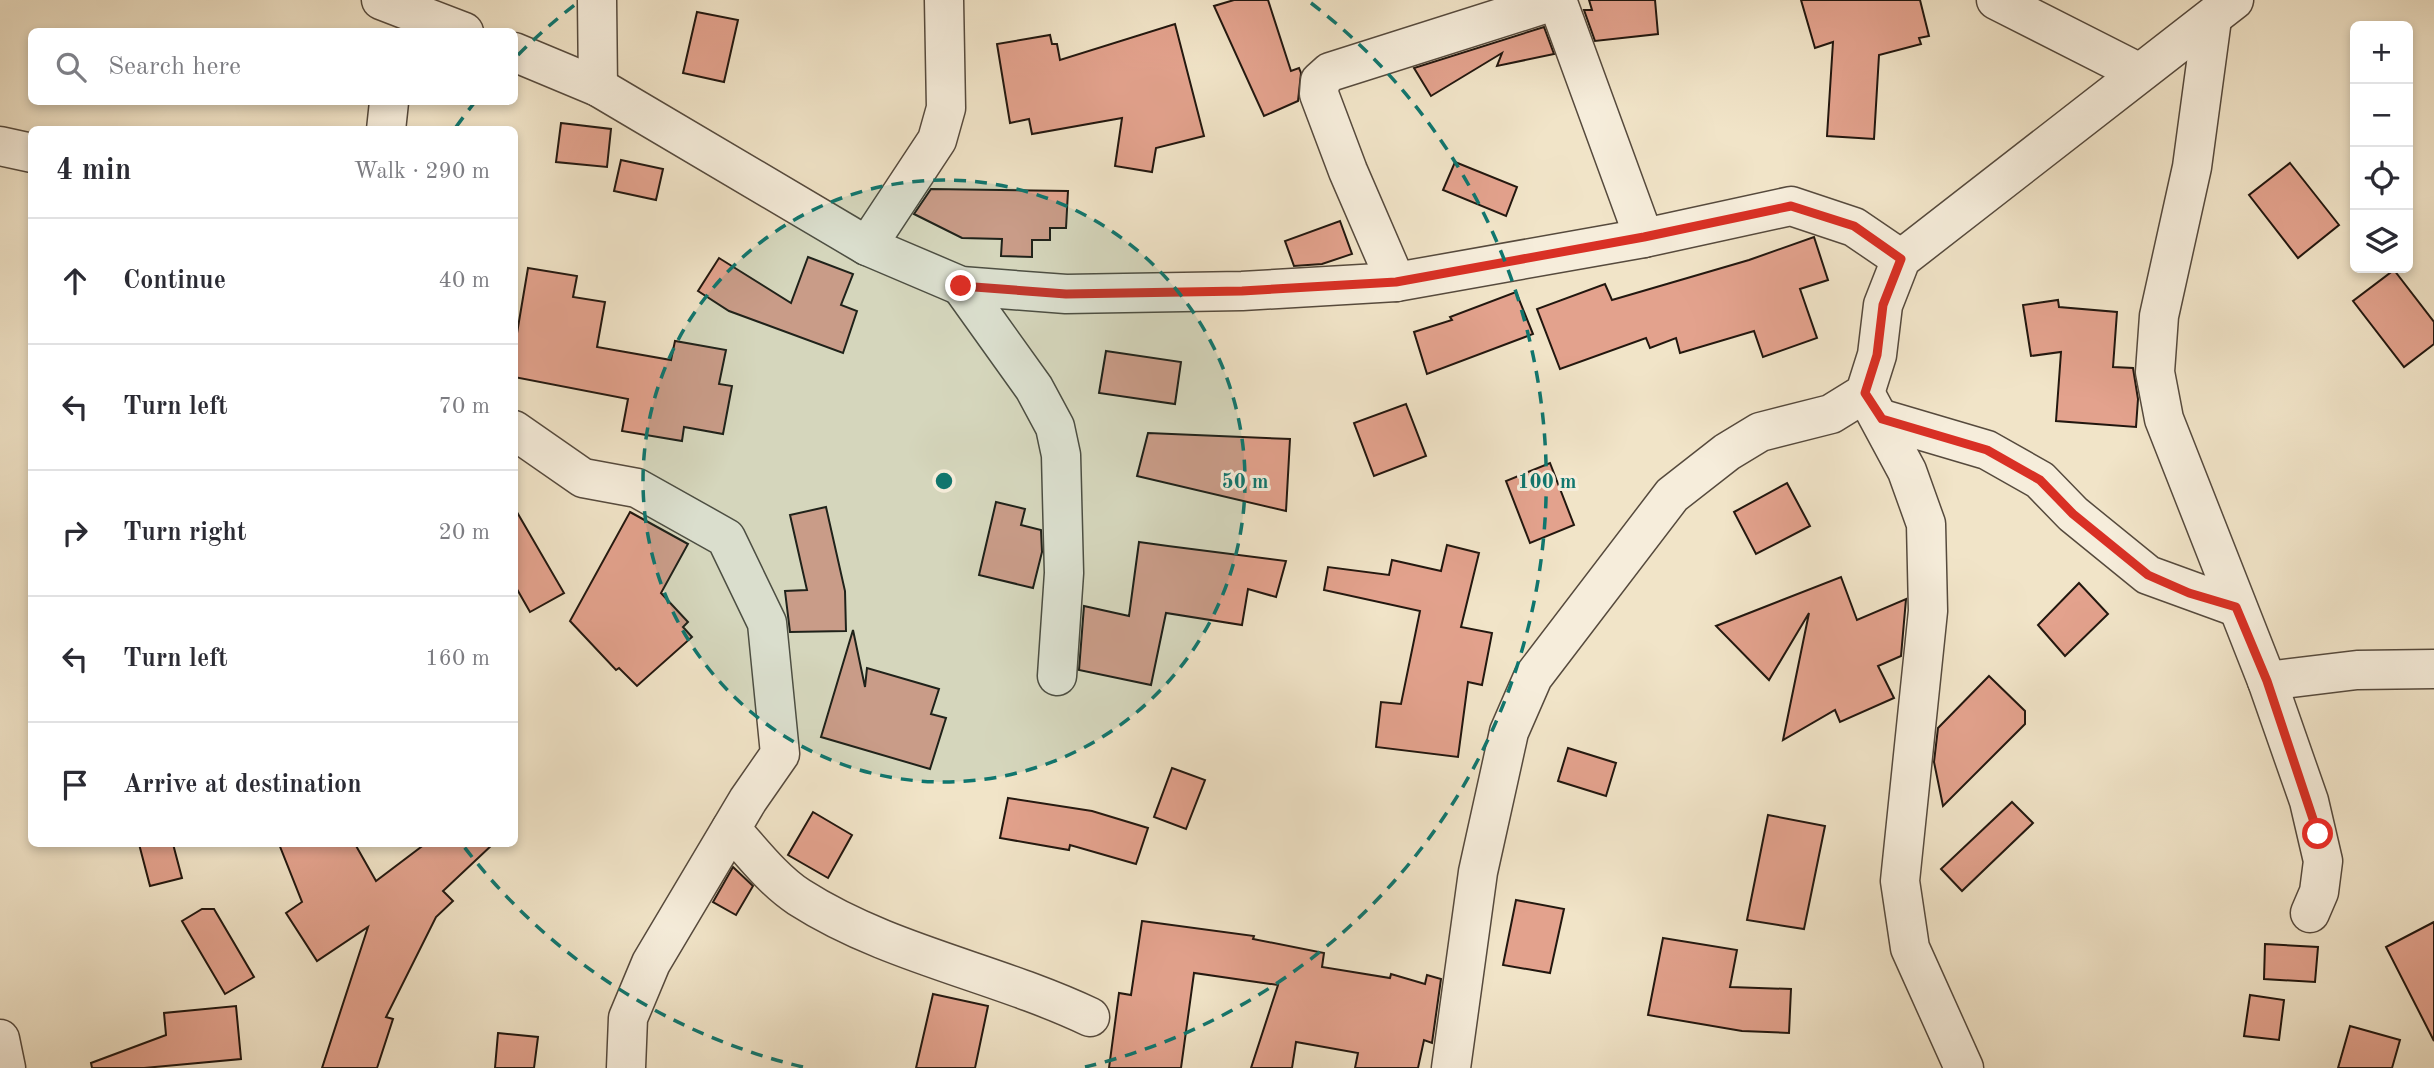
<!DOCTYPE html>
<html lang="en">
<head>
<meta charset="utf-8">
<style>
  :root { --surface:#fff; --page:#f7f7f7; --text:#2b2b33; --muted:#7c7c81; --line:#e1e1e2 }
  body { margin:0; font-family:"Old Standard TT",serif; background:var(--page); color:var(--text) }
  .controls { position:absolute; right:21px; top:21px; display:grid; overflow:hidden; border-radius:10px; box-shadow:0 4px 10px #0003 }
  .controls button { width:63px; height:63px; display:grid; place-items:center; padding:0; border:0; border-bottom:2px solid var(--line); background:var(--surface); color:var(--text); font:35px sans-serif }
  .stop { position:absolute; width:21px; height:21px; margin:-16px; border:5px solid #d93025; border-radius:50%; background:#fff }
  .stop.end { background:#d93025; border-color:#fff; box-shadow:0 2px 7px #0008 }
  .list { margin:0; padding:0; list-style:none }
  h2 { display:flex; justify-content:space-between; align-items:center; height:91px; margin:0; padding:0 28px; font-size:30px }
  h2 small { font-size:23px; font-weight:400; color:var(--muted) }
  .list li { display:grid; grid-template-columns:46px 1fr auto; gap:21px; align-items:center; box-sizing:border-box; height:126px; padding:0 28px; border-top:2px solid var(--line) }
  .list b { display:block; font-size:26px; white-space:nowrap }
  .list em { font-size:23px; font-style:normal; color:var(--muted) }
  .icon { flex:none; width:38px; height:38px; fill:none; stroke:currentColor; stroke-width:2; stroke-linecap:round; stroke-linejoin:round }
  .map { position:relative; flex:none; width:2434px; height:1068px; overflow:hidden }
  .search { position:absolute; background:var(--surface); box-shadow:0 4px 10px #0003; left:28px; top:28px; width:490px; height:77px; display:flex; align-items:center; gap:18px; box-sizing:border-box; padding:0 24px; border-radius:10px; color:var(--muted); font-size:26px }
  .panel { position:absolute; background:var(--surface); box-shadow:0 4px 10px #0003; left:28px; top:126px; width:490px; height:721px; border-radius:10px }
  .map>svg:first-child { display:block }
</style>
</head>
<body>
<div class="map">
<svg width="2434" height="1068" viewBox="0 0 2434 1068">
  <rect width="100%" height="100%" fill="#f1e4c8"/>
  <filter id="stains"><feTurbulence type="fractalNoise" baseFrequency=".00286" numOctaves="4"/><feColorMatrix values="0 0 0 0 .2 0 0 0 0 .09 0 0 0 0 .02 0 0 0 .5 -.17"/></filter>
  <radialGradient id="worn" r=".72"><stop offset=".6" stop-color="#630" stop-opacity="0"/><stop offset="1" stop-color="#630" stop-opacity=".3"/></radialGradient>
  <g fill="#e3a28d" stroke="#22170f" stroke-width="2">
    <polygon points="1234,0 1268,0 1291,71 1299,68 1301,73 1298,101 1264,116 1214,6"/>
    <polygon points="1589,0 1655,0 1658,34 1595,41 1584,10 1592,10"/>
    <polygon points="1801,0 1920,0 1929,36 1919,38 1921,44 1879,55 1874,139 1827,136 1833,42 1815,48"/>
    <polygon points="697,12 738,20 724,82 683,73"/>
    <polygon points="1175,24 1204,136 1156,148 1152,172 1115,166 1122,118 1032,134 1029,119 1010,123 997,44 1050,35 1052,44 1057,44 1060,60"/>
    <polygon points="1544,27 1554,54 1497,66 1502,53 1431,96 1414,68"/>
    <polygon points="561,123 611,129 607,167 556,162"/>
    <polygon points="621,160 663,169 656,200 614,191"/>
    <polygon points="1455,162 1517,187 1506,216 1443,190"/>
    <polygon points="2290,163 2339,225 2298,258 2249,195"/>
    <polygon points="931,189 1068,191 1066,228 1050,228 1050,240 1032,240 1032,257 1001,256 1002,239 962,238 914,214"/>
    <polygon points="1340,221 1352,254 1322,264 1294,266 1285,241"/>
    <polygon points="1814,237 1828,280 1800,289 1817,338 1763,357 1754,331 1680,353 1676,338 1650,348 1646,338 1560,369 1537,309 1605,284 1612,300 1749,260"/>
    <polygon points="808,257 853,274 841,305 857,311 843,353 729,311 698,291 719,258 791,303"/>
    <polygon points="528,268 577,276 573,297 605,302 597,347 671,360 675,341 726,350 719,384 732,386 723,434 684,427 682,441 622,431 628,399 514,377 514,351"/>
    <polygon points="2394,270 2434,322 2434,344 2404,367 2353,301"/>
    <polygon points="1516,292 1533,334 1427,374 1414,332 1452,320 1450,317"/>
    <polygon points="2058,300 2059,307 2117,312 2113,367 2133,368 2138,399 2136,427 2056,421 2061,352 2031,356 2023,305"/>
    <polygon points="1106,351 1181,362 1175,404 1099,393"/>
    <polygon points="1406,404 1426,456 1374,476 1354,423"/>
    <polygon points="1148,433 1290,439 1286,511 1137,476"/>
    <polygon points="1550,463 1574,525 1530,543 1506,481"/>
    <polygon points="1787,483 1810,526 1756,554 1734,512"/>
    <polygon points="996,502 1025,509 1021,525 1041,530 1042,552 1033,588 979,575"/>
    <polygon points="514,507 564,593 530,612 514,584"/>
    <polygon points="826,507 845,591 846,631 790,632 785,591 807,590 790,515"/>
    <polygon points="630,512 688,544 661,593 688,622 683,627 692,637 637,686 619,668 616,670 570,621"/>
    <polygon points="1139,542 1168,546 1286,561 1276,597 1248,589 1242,625 1166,613 1151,685 1079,670 1084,606 1129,616"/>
    <polygon points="1447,545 1479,553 1461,627 1492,633 1482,685 1468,682 1458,757 1376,747 1381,702 1401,704 1420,611 1324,590 1328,567 1389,575 1392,560 1441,571"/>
    <polygon points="1841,577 1857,620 1906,599 1901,656 1878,666 1894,698 1840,722 1835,710 1783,740 1809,613 1769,680 1716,626"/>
    <polygon points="2079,583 2108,614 2065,656 2038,625"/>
    <polygon points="853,630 865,687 867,668 939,689 931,714 946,718 930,769 821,737"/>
    <polygon points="1989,676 2025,711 2025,724 1943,806 1934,762 1938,728"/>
    <polygon points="1568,748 1616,763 1606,796 1558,781"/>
    <polygon points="1172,768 1205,780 1186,829 1154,817"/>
    <polygon points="1008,798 1092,811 1148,828 1136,864 1070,845 1069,850 1000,838"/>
    <polygon points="2012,802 2033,823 1962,891 1941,869"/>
    <polygon points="813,812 852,835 828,878 788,855"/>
    <polygon points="1768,815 1825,826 1804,929 1747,920"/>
    <polygon points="139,844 173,844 182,878 150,886"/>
    <polygon points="279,844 355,844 376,881 425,844 493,844 443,891 453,901 436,917 386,1017 393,1019 377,1068 322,1068 368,927 317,961 286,913 302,902"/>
    <polygon points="733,867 753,886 736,915 713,902"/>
    <polygon points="1516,900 1564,909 1550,973 1503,965"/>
    <polygon points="202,909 214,909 254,977 225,994 182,921"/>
    <polygon points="1142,921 1254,936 1253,939 1324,953 1322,967 1390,978 1391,974 1425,984 1427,975 1441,979 1432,1043 1424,1040 1418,1068 1355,1068 1358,1053 1296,1042 1292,1068 1251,1068 1278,985 1194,973 1181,1068 1109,1068 1119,993 1131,995"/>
    <polygon points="2434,922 2434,1041 2386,947"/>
    <polygon points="1663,938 1737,950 1730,987 1791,989 1789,1033 1742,1031 1648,1015"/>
    <polygon points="2265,944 2318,947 2315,982 2264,979"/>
    <polygon points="933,994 988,1006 975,1068 916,1068"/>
    <polygon points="2250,995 2284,1000 2279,1040 2244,1036"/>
    <polygon points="236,1006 241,1059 144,1068 92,1068 91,1063 166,1035 164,1013"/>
    <polygon points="2350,1026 2400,1040 2392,1068 2338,1068"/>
    <polygon points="498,1033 538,1037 534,1068 495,1068"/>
  </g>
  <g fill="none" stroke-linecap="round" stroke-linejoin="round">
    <defs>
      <g id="minor">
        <polyline points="381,0 464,32"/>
        <polyline points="597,0 598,87"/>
        <polyline points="1557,0 1644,238"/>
        <polyline points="1996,0 2138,72"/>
        <polyline points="2212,19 2192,167 2159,316 2155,372 2164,419 2267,681 2309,801 2323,861 2319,892 2310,913"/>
        <polyline points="514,52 598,87 867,246 961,286 1066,294 1242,291 1396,282 1644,238 1791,206 1854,227 1901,259"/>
        <polyline points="386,130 389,102"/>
        <polyline points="0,146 32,153"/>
        <polyline points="867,246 937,140 946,108 944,0"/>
        <polyline points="1396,282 1348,171 1319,94 1320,81 1330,72 1557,0"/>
        <polyline points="961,286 1034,388 1055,427 1061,455 1064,573 1057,676"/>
        <polyline points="1865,393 1907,471 1926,524 1928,611 1900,881 1910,948 1964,1068"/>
        <polyline points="1882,419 1987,450 2040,480 2073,514 2148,575 2236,607"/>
        <polyline points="514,430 583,478 637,488 726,538 767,623 780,754 748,800 651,963 628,1018 626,1068"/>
        <polyline points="2267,681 2357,670 2434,669"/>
        <path d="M731,829C752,852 773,880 799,897C888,954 995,972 1090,1017"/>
        <polyline points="0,1039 6,1068"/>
        <polyline points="1451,1068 1478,872 1509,732 1533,677 1672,495 1727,452 1760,432 1831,414 1865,393 1877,355 1883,305 1901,259 2234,0"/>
      </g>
    </defs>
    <use href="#minor" stroke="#564a3d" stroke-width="41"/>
    <use href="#minor" stroke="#f6eddb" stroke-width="38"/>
  </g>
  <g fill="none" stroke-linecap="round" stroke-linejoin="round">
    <polyline stroke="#d93025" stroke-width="9" points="961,286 1066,294 1242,291 1396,282 1644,237 1791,206 1854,226 1901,259 1883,305 1877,355 1865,393 1882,419 1987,450 2040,480 2073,514 2148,575 2189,593 2236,607 2267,681 2318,834"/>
  </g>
  <circle cx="944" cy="481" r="301" fill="#0f766e" fill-opacity=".12"/>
  <g fill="none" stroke="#0f766e" stroke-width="3.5" stroke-dasharray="12 9">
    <circle cx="944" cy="481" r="301"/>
    <path d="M803 1067A603 603 0 0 1 462 844M456 127A603 603 0 0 1 475 102M518 55A603 603 0 0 1 577 3M1311 3A603 603 0 0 1 1085 1067"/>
  </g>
  <circle cx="944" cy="481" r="10" fill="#0f766e" stroke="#f6eddb" stroke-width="3.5"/>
  <g font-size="21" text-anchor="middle" font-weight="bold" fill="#0f766e" stroke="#f6eddb" stroke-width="6" stroke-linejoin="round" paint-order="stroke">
    <text x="1245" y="488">50 m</text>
    <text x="1547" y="488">100 m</text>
  </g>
  <rect width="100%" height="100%" filter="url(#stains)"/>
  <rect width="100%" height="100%" fill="url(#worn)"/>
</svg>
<div class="controls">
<button>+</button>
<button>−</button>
<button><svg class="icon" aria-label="locate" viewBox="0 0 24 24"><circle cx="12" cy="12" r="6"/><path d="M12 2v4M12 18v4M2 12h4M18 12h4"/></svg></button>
<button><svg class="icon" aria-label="layers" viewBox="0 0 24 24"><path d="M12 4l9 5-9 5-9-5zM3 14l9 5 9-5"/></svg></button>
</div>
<div class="stop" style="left:2318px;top:834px"></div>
<div class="stop end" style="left:961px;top:286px"></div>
<div class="search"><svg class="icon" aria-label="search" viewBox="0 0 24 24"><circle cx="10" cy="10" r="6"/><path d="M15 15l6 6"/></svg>Search here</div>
<section class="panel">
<h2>4 min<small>Walk · 290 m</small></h2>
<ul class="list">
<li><svg class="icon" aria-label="ahead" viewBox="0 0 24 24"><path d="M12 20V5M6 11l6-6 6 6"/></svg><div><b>Continue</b></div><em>40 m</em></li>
<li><svg class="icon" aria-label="left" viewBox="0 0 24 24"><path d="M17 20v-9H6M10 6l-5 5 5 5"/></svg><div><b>Turn left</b></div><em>70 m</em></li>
<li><svg class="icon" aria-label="right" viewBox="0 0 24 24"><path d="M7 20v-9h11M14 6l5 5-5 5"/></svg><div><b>Turn right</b></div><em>20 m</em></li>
<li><svg class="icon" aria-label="left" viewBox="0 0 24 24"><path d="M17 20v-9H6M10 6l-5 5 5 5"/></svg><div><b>Turn left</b></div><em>160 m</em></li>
<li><svg class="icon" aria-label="arrive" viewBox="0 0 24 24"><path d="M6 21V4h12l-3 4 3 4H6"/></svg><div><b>Arrive at destination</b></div></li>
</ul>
</section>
</div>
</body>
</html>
